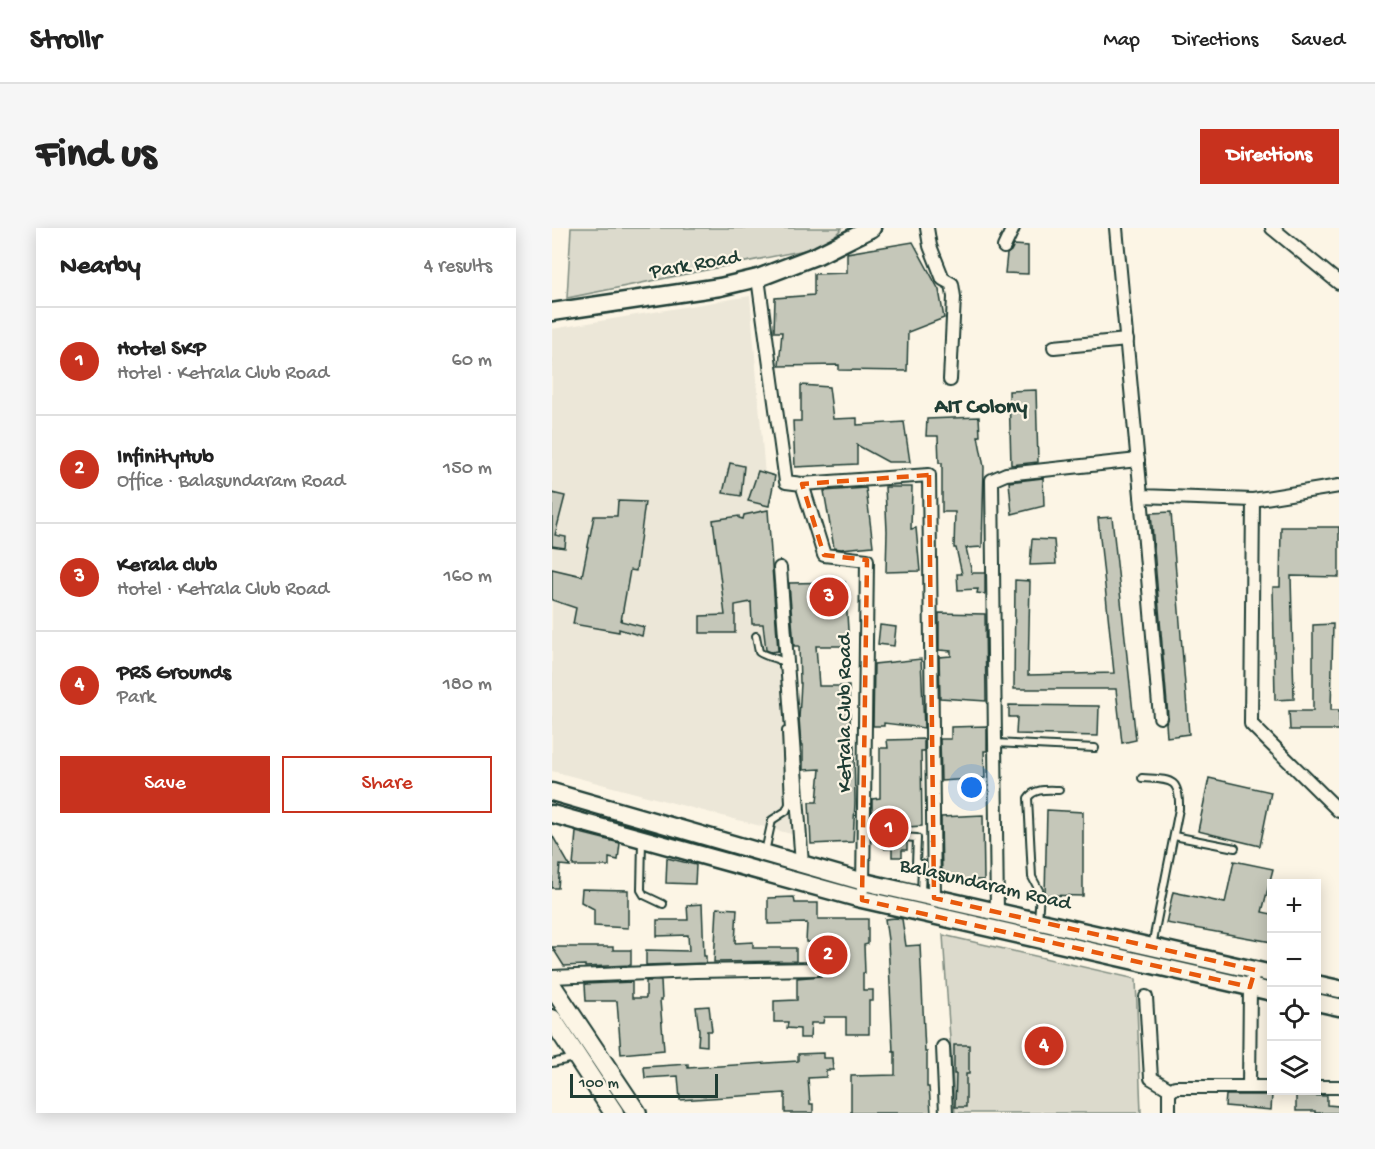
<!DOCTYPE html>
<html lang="en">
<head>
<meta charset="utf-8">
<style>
  :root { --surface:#fff; --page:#f6f6f6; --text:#222; --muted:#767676; --line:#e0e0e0; --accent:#c8321e }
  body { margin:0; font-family:"Gochi Hand",sans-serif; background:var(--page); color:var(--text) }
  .controls { position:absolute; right:18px; bottom:18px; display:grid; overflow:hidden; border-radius:0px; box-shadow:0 3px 15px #0003 }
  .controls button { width:54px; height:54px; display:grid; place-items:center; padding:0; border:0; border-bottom:2px solid var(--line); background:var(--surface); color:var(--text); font:30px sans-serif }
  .scale { position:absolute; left:18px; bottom:15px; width:148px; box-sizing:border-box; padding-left:6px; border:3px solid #1f3d34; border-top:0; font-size:16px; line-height:21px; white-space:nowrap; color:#1f3d34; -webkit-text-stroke:4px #fcf5e5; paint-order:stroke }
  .you { position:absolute; left:420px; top:560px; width:21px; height:21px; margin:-15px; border:4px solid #fff; border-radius:50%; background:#1a73e8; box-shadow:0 0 0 9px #1a73e833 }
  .badge { display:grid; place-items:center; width:39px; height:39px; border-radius:50%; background:var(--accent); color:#fff; font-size:20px; font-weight:700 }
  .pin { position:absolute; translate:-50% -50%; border:3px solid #fff; box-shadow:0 2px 6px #0006 }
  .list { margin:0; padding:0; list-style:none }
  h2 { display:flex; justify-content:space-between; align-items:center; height:78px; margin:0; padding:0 24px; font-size:26px }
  h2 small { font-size:20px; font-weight:400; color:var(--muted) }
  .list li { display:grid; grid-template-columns:39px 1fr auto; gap:18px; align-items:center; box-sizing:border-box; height:108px; padding:0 24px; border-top:2px solid var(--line) }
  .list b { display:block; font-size:22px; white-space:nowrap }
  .list p { margin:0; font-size:20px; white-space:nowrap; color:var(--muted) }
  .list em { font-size:20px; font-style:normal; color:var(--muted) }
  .actions { display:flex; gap:12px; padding:18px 24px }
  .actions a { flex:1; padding:14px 0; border:2px solid var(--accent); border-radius:0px; text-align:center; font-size:21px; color:var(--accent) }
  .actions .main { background:var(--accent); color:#fff }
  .icon { flex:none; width:33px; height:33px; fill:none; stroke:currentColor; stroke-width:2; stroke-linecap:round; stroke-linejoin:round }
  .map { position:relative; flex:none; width:787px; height:885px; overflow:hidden; border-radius:0px }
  header { display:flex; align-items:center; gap:36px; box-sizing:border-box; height:84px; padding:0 30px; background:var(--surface); border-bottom:2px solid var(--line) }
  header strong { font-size:28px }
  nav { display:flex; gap:33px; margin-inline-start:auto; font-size:21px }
  .intro { display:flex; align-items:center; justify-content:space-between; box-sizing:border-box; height:144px; padding:0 36px }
  h1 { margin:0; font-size:42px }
  .button { padding:15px 27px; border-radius:0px; background:var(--accent); color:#fff; font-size:21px; font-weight:700 }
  main { display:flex; gap:36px; padding:0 36px }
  aside { flex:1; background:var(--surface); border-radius:0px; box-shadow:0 3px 15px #0003 }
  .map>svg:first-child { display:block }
</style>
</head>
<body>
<header>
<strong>Strollr</strong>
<nav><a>Map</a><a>Directions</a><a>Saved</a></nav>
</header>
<div class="intro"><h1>Find us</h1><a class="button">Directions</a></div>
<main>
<aside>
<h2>Nearby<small>4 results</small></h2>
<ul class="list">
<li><span class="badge">1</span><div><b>Hotel SKP</b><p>Hotel · Ketrala Club Road</p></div><em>60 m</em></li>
<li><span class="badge">2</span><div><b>InfinityHub</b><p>Office · Balasundaram Road</p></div><em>150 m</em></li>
<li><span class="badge">3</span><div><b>Kerala club</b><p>Hotel · Ketrala Club Road</p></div><em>160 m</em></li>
<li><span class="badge">4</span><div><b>PRS Grounds</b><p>Park</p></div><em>180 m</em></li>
</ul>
<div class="actions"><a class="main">Save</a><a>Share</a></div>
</aside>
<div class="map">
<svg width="787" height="885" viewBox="0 0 787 885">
  <rect width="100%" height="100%" fill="#fcf5e5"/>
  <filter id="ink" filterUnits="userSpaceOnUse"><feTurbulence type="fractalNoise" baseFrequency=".0167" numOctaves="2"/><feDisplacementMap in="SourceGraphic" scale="12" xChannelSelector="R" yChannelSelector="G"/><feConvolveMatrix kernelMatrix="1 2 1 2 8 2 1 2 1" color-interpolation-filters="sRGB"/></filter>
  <g filter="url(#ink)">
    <polygon fill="#ece7d8" points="198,68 243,607 0,543 0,101"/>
    <g fill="#dcdacc" stroke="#7e8c80" stroke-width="1.5">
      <polygon points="19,0 290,0 273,18 15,70"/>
      <polygon points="391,707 584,751 589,885 403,885"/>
    </g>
    <g fill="#c5c7b9" stroke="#1f3d34" stroke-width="1.5">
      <polygon points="361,14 387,62 392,90 356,104 355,143 287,142 287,137 227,138 230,104 222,104 223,70 262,67 262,46 295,45 295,25"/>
      <polygon points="462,17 476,18 476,46 453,45 455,26 459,23"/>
      <polygon points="249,157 277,159 281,191 305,190 305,197 352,194 358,234 336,234 305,217 305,236 243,239 241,193 249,193"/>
      <polygon points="484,162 486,234 459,237 457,163"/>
      <polygon points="427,189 428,208 426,208 432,239 430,319 414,320 420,345 433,345 433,366 425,365 426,361 406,362 405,346 410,346 404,320 402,320 403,284 390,284 390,235 387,235 386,208 374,208 375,191"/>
      <polygon points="178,235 192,238 189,268 171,265"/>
      <polygon points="206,243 223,248 217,278 196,273"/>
      <polygon points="491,250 492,278 460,286 457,254"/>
      <polygon points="333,259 360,259 359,301 364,300 368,343 334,344 335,303"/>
      <polygon points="314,260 321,318 289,321 282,320 272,263"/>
      <polygon points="0,265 13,268 3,307 14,309 13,320 0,318"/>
      <polygon points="66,273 93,274 84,343 78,342 69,393 92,399 90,408 67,401 67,404 21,396 24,380 0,372 0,341 30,348 42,288 65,288"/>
      <polygon points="216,282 226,423 219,424 214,422 211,396 200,396 199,374 183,377 183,405 148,405 148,388 173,387 161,292 187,288 187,290 191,291 192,287"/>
      <polygon points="619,284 637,506 615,509 614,495 616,488 599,285"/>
      <polygon points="560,289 584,512 570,515 564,461 462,461 463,352 478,353 476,447 562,445 546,290"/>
      <polygon points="729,299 787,299 787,349 739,348 742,471 723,472 721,359 728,359"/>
      <polygon points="480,311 502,312 504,336 478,337"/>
      <polygon points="293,354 297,418 264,418 267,458 297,458 299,517 302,517 303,574 301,614 259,616 257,574 265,574 268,541 251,542 251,517 249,517 247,490 249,455 248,455 247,418 242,418 237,355"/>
      <polygon points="387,385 433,386 434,473 388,470 387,429 399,428 399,423 387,422"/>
      <polygon points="781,396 779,482 787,482 787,502 738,502 737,483 761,483 761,397"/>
      <polygon points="328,397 344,399 342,418 326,416"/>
      <polygon points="369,431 372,500 332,495 332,498 321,498 322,436"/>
      <polygon points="457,477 547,478 546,508 464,506 465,489 457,489"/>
      <polygon points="435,498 435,523 432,523 433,550 389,553 388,511 399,511 399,499"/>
      <polygon points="372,511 372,523 369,523 370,598 355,599 355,604 349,604 345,606 344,609 346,613 355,615 355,622 350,622 350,629 340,629 340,621 333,621 327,616 327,601 320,601 320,571 328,570 328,520 336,520 335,512"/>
      <polygon points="657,550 719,564 708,618 646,603"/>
      <polygon points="495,582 531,584 531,668 493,667"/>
      <polygon points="431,587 432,652 390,651 389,589"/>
      <polygon points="24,604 68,615 66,632 57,630 57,638 21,638"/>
      <polygon points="0,607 18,638 8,637 6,660 0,660"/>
      <polygon points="115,630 144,637 143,656 114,655"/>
      <polygon points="682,633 721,641 710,684 720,686 720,714 614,695 621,664 673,675"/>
      <polygon points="30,661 76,662 76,700 42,698 42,681 29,674"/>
      <polygon points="242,669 243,675 266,675 266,691 316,691 316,716 312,717 313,745 311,745 311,762 321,762 321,773 317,773 317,806 294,806 294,789 272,789 271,795 259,795 258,810 248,810 248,801 235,800 236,794 222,794 222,773 245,772 245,750 269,748 272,745 273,741 272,737 269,734 271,715 254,714 255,695 216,696 216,670"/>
      <polygon points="150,676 152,728 154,728 154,735 94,737 94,722 137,723 136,707 105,708 105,692 136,692 135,677"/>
      <polygon points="165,680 185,681 183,715 201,714 201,720 244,720 244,733 162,734"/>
      <polygon points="344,690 350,691 354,718 368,717 373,824 375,824 375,859 377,859 379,885 299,885 299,848 343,847 343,824 341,824 336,712 333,691"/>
      <polygon points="0,719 61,719 61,722 79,722 79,737 33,739 33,737 12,738"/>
      <polygon points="94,753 109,753 110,772 108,772 112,822 69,826 65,773 34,773 33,756 80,754 80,770 94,770"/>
      <polygon points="157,778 160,803 155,803 155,818 146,817 147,803 144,779"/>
      <polygon points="402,817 417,817 417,846 414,846 414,879 403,879 404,846 402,846"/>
      <polygon points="271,825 271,830 280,830 281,842 274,842 274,849 256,850 258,876 261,876 261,885 233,885 233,865 128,872 126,848 93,850 92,839 136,836 136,840 246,833 246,826"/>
      <polygon points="674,867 720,867 719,882 673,878"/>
      <polygon points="744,867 775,868 775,877 787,878 787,885 763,885 763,883 744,883"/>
    </g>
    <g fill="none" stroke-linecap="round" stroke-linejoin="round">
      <defs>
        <g id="lane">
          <path d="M204,408L207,424C214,429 223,429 231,434V439"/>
          <polyline points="443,515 543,520"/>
          <path d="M590,550C618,552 628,549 627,581L600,718"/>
          <polyline points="622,608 683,620"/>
          <polyline points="349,609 365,610 364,636 370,636 369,667"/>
          <polyline points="90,612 89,662 92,667 111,676"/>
          <polyline points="213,624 220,592 234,583 237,576 234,503"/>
          <path d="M486,693L488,664L480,649L476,570C482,560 496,562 507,562"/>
          <polyline points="0,835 22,830"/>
        </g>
        <g id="street">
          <polyline points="375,0 378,18 391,51 400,56 402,69 398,152"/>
          <polyline points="564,0 589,268 701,272 787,258"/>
          <polyline points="720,0 787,55"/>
          <polyline points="452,19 461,0"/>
          <polyline points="206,50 234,254 250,256 377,247 382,670"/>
          <polyline points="502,119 575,112"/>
          <polyline points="250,256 272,327 315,332 311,660"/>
          <polyline points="589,268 608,489"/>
          <polyline points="701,272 699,496 787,583"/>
          <polyline points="228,340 250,636"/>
          <polyline points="445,685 440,252 454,246 586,232"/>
          <polyline points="0,749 143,743 265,741"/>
          <polyline points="594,769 599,850 619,862"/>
          <polyline points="391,819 394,885"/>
          <polyline points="697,859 698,759 703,742"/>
          <polyline points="764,859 787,859"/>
          <polyline points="617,885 617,865 623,859 720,859"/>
        </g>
        <g id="secondary">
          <polyline points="0,84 168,59 206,50 266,27 320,0"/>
          <polyline points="0,564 312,654 720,746"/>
          <polyline points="0,586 305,670 720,764"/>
          <polyline points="764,756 787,761"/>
          <polyline points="764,774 787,779"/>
        </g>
        <g id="primary">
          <polyline points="0,758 85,885"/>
          <polyline points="0,791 62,885"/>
        </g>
      </defs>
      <use href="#lane" stroke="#1f3d34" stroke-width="10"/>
      <use href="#street" stroke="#1f3d34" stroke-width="16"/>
      <use href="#secondary" stroke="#1f3d34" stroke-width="21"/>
      <use href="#primary" stroke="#1f3d34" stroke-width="22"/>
      <use href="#lane" stroke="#fcf5e5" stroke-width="6"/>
      <use href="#street" stroke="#fcf5e5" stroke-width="12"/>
      <use href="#secondary" stroke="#fcf5e5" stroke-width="16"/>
      <use href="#primary" stroke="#fcf5e5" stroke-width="18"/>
    </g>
  </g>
  <path fill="none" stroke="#e8590c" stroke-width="4.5" stroke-dasharray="12 8" stroke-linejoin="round" d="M377,247L382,670L703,742L698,759L310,672L315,332L272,327L250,256Z"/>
  <g text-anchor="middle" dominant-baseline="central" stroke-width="4.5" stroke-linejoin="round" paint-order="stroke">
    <g font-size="21" fill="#1f3d34" stroke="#fcf5e5">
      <text transform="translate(143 38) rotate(-10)">Park Road</text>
      <text transform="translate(294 485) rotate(-90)">Ketrala Club Road</text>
      <text transform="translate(433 658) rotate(13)">Balasundaram Road</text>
    </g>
    <g font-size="22" font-weight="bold" fill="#1f3d34" stroke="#fcf5e5">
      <text x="429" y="180">AIT Colony</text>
    </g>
  </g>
</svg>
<div class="controls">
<button>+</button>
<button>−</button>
<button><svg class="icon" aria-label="locate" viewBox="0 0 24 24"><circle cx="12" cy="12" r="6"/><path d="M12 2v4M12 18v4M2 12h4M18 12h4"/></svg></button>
<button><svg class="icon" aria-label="layers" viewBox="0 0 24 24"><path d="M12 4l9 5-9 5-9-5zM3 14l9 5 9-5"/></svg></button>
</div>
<div class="scale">100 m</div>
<div class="you"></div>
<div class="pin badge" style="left:337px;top:600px">1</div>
<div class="pin badge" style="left:276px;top:727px">2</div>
<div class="pin badge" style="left:277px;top:369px">3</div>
<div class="pin badge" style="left:492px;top:818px">4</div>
</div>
</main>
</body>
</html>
